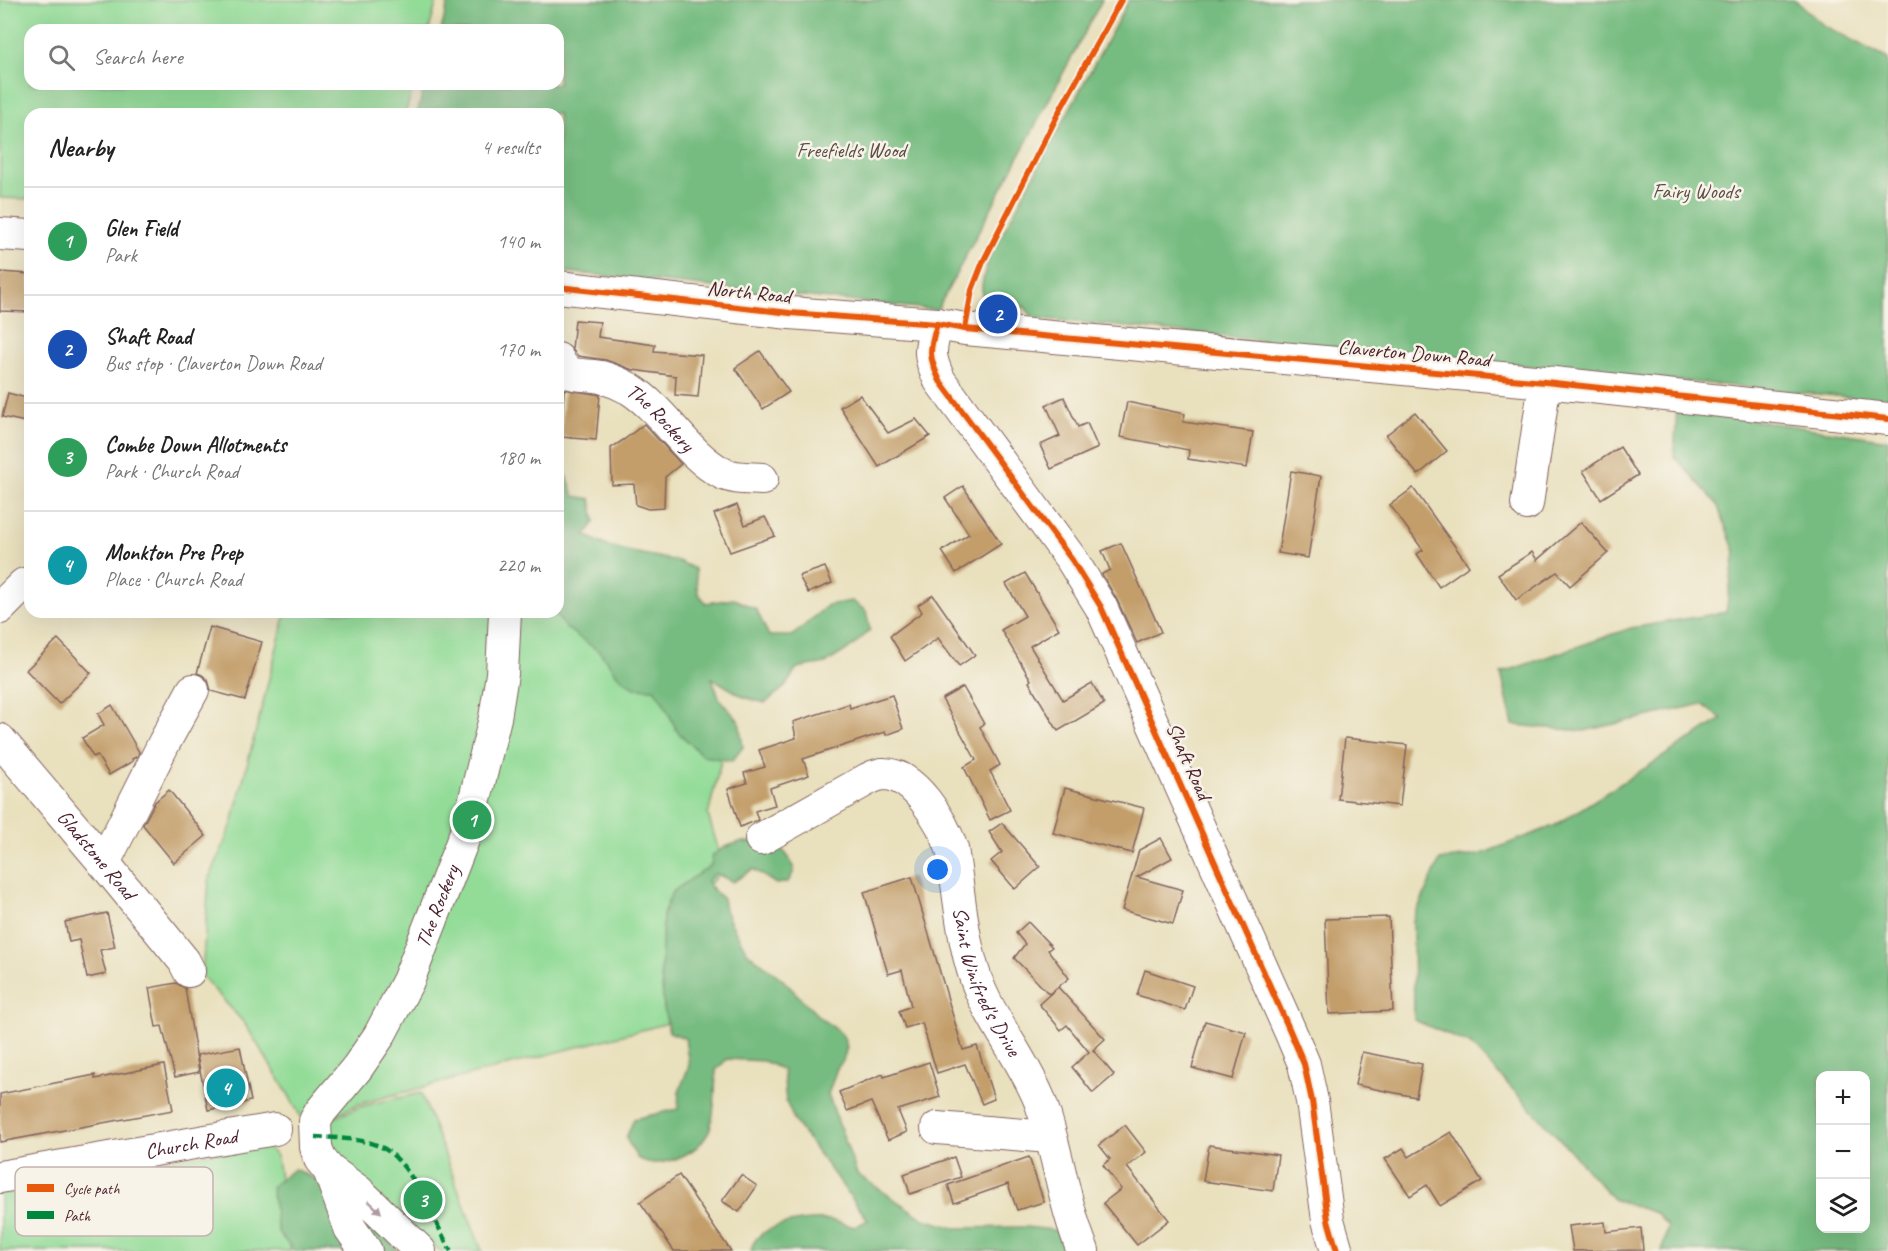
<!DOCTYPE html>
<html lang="en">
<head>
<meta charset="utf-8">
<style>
  :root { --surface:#fff; --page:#f6f6f6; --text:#222; --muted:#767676; --line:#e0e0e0; --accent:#db2777 }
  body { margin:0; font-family:Caveat,sans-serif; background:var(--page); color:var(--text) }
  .controls { position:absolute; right:18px; bottom:18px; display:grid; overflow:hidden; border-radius:12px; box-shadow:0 6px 24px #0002 }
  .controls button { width:54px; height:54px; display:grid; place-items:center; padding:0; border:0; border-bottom:2px solid var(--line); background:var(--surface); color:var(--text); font:30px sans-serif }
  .you { position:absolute; left:938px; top:870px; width:21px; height:21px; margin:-15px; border:4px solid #fff; border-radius:50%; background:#1a73e8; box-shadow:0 0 0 9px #1a73e833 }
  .badge { display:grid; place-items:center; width:39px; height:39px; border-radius:50%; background:var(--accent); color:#fff; font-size:20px; font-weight:700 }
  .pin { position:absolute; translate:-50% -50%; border:3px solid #fff; box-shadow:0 2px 6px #0006 }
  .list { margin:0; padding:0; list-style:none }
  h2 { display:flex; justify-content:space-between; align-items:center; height:78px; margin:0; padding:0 24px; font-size:26px }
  h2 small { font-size:20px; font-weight:400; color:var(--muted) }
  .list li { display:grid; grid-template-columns:39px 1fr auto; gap:18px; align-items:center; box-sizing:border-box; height:108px; padding:0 24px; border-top:2px solid var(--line) }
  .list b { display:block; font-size:22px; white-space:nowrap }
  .list p { margin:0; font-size:20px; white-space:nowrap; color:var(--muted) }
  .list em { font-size:20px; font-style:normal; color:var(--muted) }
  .icon { flex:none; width:33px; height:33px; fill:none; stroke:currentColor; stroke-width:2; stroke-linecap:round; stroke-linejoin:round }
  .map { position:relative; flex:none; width:1888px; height:1251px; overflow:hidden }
  .search { position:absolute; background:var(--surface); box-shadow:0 6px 24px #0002; left:24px; top:24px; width:540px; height:66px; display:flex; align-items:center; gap:15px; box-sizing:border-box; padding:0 21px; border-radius:18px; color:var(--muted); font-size:22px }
  .panel { position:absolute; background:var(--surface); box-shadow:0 6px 24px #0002; left:24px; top:108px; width:540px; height:510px; border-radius:18px }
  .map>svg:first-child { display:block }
</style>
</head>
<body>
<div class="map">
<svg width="1888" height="1251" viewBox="0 0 1888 1251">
  <rect width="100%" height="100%" fill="#f7f3e8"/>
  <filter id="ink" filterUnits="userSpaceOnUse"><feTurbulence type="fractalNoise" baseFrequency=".0167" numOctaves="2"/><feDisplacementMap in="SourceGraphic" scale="12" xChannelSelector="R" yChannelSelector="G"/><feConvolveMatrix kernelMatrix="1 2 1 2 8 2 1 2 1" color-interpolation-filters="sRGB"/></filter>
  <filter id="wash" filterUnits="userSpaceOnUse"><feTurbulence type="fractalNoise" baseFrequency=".008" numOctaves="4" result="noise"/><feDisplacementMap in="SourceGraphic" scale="24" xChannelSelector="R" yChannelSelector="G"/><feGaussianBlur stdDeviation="1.35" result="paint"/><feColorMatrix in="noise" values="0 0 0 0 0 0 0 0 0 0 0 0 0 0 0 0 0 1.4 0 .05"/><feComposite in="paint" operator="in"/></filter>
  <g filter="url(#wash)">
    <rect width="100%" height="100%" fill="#e9e0bd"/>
    <g fill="#93dc98" stroke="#6e7e62" stroke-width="1.5">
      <polygon points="0,0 437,0 429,30 30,30 30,84 414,84 405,114 30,114 30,199 0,198"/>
      <polygon points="558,512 722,757 708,815 724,868 684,913 680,1020 359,1104 307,1128 287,1092 245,1024 202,976 209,880 232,824 286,612 558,612"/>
      <polygon points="421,1093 482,1251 440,1251 327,1150 330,1120 362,1106"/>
      <polygon points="263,1145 273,1152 277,1158 290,1251 0,1251 0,1186"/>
    </g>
    <g fill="#76bc80" stroke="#606e56" stroke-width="1.5" fill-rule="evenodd">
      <polygon points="449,0 1102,0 937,310 558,271 558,114 417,114 425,84 558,84 558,30 441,30"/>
      <path d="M1129,0H1795L1823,25L1888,59V401L1036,318L1031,315L1025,307L1013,306L1002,313L988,310C976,295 984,275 989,258Z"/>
      <path d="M1677,409L1888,440V1251H1662L1668,1227L1656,1213L1613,1199L1568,1148L1470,1044L1414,1020L1413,920L1440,860L1479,855L1556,825L1722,719L1702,704L1584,731L1513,725L1501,673L1631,628L1726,612L1735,552L1717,504L1674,456ZM1820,1076H1866V1228H1820Z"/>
      <polygon points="558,460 567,476 574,496 591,499 595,522 585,535 605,545 627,551 678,561 695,569 698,593 706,603 734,599 756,609 769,636 792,636 828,605 852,601 866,611 870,630 852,647 826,663 797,668 785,687 765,703 744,697 712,678 720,700 739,721 743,747 732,761 703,756 677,731 662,700 654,689 635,688 618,676 600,652 566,628 554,612 558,612"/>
      <path d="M740,842C765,842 787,841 794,871L788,882L776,884L753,869L733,882L715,873L707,881L712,889L723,899L725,910L731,923L747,952L782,979L819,1017L836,1029L843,1036L847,1047L843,1061L837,1068L828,1094L857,1174L924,1219L955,1228L1025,1227L1054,1230L1071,1241L1077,1251H751C754,1224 807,1218 828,1220C837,1221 846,1225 855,1227L868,1220L795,1122L786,1101L783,1070L764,1061L727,1059L716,1070C715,1086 715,1122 707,1135C697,1152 674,1162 655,1163C649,1163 642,1160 637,1158L626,1138L634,1119L678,1109L679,1092L689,1066L685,1038L669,1032L664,1008L661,975L663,915L672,892L711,865L713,855L725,847Z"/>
      <polygon points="294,1169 315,1179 367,1217 398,1251 294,1251 278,1232 271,1187"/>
    </g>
    <g id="blocks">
      <g fill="#c39e6b">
        <polygon points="0,272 30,274 30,312 0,311"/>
        <polygon points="575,320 600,322 598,337 655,345 654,351 702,355 698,397 675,395 676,376 633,370 606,360 578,356 572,349"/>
        <polygon points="760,351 789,392 763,409 735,368"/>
        <polygon points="564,389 600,395 596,440 561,437"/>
        <polygon points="8,393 30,399 30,423 2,417"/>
        <polygon points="860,395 888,433 916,419 930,436 879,467 840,407"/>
        <polygon points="1064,397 1078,427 1087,423 1098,448 1051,469 1040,445 1060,436 1046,405"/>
        <polygon points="1127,402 1185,414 1183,422 1253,432 1247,468 1188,459 1189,450 1120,437"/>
        <polygon points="1415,412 1447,451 1418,475 1386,435"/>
        <polygon points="644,424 681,464 665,477 664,508 648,509 636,505 634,484 612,485 611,448 625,439"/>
        <polygon points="1620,447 1638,475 1601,499 1583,471"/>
        <polygon points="1291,471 1321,476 1308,558 1278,553"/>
        <polygon points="963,486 1001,544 956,573 942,551 969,534 945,498"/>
        <polygon points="1413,488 1469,566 1439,587 1417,554 1423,550 1390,505"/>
        <polygon points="737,505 745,525 765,517 775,536 730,552 714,514"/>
        <polygon points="1581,522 1608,553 1570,586 1557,572 1516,600 1498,574 1532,552 1537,560"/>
        <polygon points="1121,543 1161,632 1137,643 1117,600 1102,574 1110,570 1102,551"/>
        <polygon points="825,567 832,583 808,593 799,576"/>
        <polygon points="1025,573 1059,629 1030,646 1063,700 1092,683 1104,704 1058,731 1029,682 1031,680 1001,630 1025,616 1006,584"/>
        <polygon points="933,595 975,655 959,666 938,638 905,661 890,636 922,612 918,605"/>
        <polygon points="210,627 262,642 245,700 211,691 208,680 202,675 197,673"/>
        <polygon points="58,639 91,673 59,704 26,670"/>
        <polygon points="963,687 984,724 980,727 1000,765 990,771 1010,810 990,820 964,767 976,760 942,699"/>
        <polygon points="892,695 903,729 886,735 885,732 803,759 809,775 770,788 775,805 755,811 758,820 740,827 728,789 747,783 744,773 765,767 759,750 796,738 793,722 849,704 850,708"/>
        <polygon points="112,705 139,752 138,756 132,759 133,761 109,775 97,755 93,757 82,738 104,725 98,714"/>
        <polygon points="1345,738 1407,745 1400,806 1338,799"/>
        <polygon points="1065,788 1144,808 1132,853 1053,833"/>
        <polygon points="169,790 206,836 174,863 143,825 155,802"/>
        <polygon points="1002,823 1040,867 1015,889 991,861 1002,852 989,832"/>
        <polygon points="1161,838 1172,858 1137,877 1183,890 1173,924 1122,910 1139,850"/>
        <polygon points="912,877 963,1050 977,1046 994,1099 982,1104 965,1064 937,1073 922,1023 905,1028 899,1011 911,1006 902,970 888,974 864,892"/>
        <polygon points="107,913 115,947 100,950 106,974 87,978 79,940 69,942 65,922"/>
        <polygon points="1389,917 1393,1011 1329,1014 1325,919"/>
        <polygon points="1028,922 1052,947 1048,950 1069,978 1049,994 1014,958 1025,944 1016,933"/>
        <polygon points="1145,970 1193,986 1185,1010 1137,995"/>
        <polygon points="176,983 185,988 199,1072 175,1077 162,1026 156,1027 149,988"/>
        <polygon points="1058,987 1105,1039 1093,1050 1114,1075 1093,1093 1072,1067 1089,1052 1067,1025 1061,1030 1039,1004"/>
        <polygon points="1205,1021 1246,1032 1233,1079 1192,1068"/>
        <polygon points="240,1047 251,1101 208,1110 197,1055"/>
        <polygon points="1362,1052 1422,1064 1416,1097 1355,1085"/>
        <polygon points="929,1062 940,1097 898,1110 907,1132 888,1140 871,1102 847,1111 839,1092 883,1074 884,1077"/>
        <polygon points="164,1065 173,1110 0,1142 0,1094 95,1075 95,1079"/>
        <polygon points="1125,1125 1146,1152 1127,1167 1169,1220 1137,1245 1103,1203 1121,1189 1103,1165 1110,1159 1099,1145"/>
        <polygon points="1451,1132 1482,1181 1440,1206 1427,1185 1410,1196 1385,1159 1403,1148 1409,1157"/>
        <polygon points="1209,1145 1278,1155 1273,1191 1203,1181"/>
        <polygon points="954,1157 961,1177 910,1194 904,1174"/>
        <polygon points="1029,1157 1044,1202 1017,1210 1008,1184 954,1203 948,1185"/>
        <polygon points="679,1175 716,1230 731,1251 674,1251 640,1202"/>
        <polygon points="741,1175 757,1186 739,1212 722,1201"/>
        <polygon points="1605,1222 1606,1232 1641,1228 1643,1250 1573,1251 1569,1226"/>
      </g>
    </g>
  </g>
  <g filter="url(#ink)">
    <use href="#blocks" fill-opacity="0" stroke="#82635e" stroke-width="1.5"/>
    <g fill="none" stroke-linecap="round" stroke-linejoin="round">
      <defs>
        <g id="minor">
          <polyline points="0,234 30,236"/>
          <polyline points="558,287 790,313 937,324 965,329 1545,382 1888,419"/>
          <path d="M937,324C929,351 928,356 940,381L1072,560L1101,607L1290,1031L1304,1064L1312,1101L1328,1220L1337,1251"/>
          <path id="s1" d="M558,359C568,380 581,373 601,377C612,380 621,384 630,389C665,411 687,455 722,473C733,479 750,478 762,479"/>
          <polyline points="1527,504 1545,382"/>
          <polyline points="0,608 24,584 30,583"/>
          <path id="s2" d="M0,740L104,863L184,961L189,971"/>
          <path id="s3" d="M761,839L868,779C872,777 877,775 882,774C914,772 943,823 952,849C960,896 962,949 981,992C998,1030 1025,1063 1040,1101C1058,1150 1063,1202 1083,1251"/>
          <polyline points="104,863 164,743 193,690"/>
          <polyline points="937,1128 1050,1137"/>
          <polyline points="329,1170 350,1228 366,1251"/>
          <path id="s4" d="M0,1177L275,1129"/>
          <path id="s5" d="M420,1251L358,1191L329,1170L320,1159L316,1147L315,1121L321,1111L357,1068L379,1036L408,981L468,827L495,718L502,674L505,612"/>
        </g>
      </defs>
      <use href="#minor" stroke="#82635e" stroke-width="34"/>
      <use href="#minor" stroke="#fff" stroke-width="32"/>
      <path stroke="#00873e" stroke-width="4.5" stroke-dasharray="9 4.5" stroke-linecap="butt" d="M315,1137C335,1138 360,1138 379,1146C411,1159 434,1222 451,1251"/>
      <defs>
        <g id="cycleway">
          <polyline points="558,287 790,313 937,324 965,329 1545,382 1888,419"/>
          <path d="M937,324C929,351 928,356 940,381L1072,560L1101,607L1290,1031L1304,1064L1312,1101L1328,1220L1337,1251"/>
          <polyline points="965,329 972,290 983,262 1060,110 1121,0"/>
        </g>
      </defs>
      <use href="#cycleway" stroke="#f7f3e8" stroke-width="10"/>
      <use href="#cycleway" stroke="#e8590c" stroke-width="6"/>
    </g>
    <defs><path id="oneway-solid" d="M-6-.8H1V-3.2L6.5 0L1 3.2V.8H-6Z" transform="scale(1.5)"/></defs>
    <use fill="#ae9aa0" href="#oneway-solid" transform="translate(375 1207) rotate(43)"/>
  </g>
  <g text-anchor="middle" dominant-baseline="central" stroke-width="5" stroke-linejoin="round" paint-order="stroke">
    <g font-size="21" fill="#5c4e46" stroke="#f7f3e8">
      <text x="851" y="150">Freefields Wood</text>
      <text x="1696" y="191">Fairy Woods</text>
    </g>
    <g font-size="21" fill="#4a1f2b" stroke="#f7f3e8">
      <text transform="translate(749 292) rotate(6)">North Road</text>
      <text transform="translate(1414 353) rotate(5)">Claverton Down Road</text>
      <text stroke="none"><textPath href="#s1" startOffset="123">The Rockery</textPath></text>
      <text transform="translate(1189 761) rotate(66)">Shaft Road</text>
      <text stroke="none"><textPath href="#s2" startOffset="150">Gladstone Road</textPath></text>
      <text stroke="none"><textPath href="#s5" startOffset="424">The Rockery</textPath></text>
      <text stroke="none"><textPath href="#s3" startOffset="384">Saint Winifred's Drive</textPath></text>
      <text stroke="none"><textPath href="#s4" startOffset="194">Church Road</textPath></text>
    </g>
  </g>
  <rect x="15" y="1167" width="198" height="69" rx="9" fill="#f7f3e8" stroke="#c3b3af" stroke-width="1.5"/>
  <rect x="27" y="1184" width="27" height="8" fill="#e8590c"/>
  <rect x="27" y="1211" width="27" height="8" fill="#00873e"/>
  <g font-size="16" fill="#4a1f2b">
    <text x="64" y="1194">Cycle path</text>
    <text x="64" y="1221">Path</text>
  </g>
</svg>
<div class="controls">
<button>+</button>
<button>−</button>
<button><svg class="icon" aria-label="layers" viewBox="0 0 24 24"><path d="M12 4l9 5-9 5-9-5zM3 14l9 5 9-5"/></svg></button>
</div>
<div class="you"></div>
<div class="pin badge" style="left:472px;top:820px;background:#2e9e5b">1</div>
<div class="pin badge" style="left:998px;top:314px;background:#1a4fb4">2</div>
<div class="pin badge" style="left:423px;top:1200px;background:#2e9e5b">3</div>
<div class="pin badge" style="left:226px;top:1088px;background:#0f9aa8">4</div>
<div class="search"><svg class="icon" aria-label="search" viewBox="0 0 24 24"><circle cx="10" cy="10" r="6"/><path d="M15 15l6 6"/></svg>Search here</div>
<section class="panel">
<h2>Nearby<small>4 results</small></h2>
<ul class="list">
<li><span class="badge" style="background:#2e9e5b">1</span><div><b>Glen Field</b><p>Park</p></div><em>140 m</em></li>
<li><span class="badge" style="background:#1a4fb4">2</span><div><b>Shaft Road</b><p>Bus stop · Claverton Down Road</p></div><em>170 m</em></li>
<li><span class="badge" style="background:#2e9e5b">3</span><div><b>Combe Down Allotments</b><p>Park · Church Road</p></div><em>180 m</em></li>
<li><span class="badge" style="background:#0f9aa8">4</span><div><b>Monkton Pre Prep</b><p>Place · Church Road</p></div><em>220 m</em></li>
</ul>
</section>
</div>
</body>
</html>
